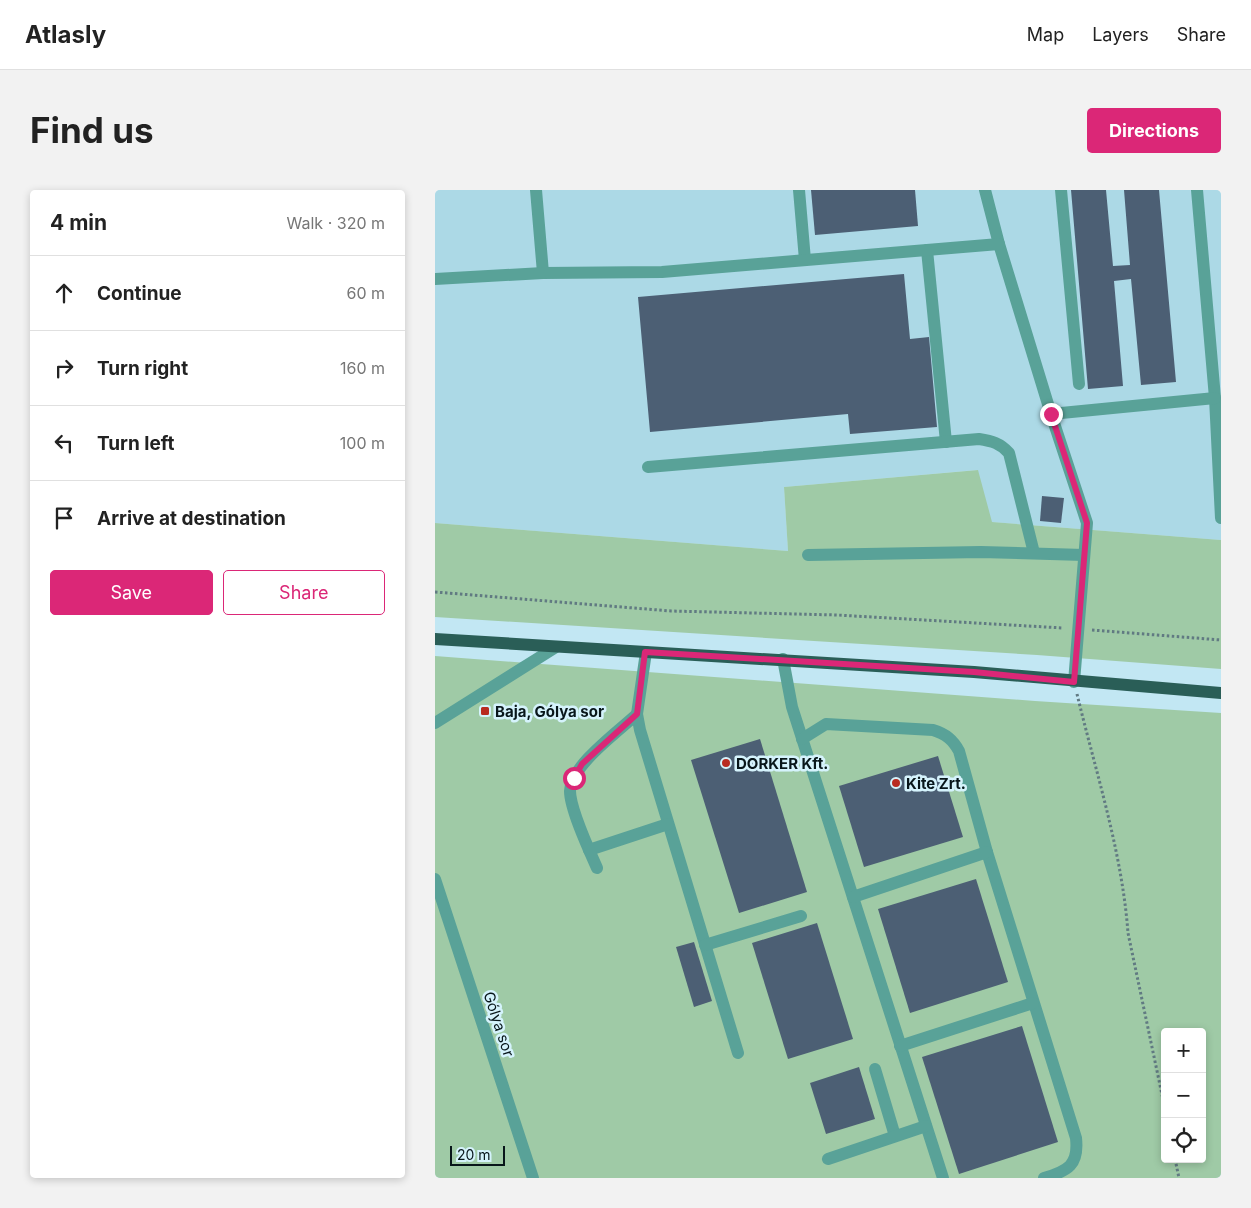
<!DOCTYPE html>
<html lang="en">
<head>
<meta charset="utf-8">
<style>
  :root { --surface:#fff; --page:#f2f2f2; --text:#222; --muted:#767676; --line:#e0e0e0; --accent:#db2777 }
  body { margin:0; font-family:Inter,sans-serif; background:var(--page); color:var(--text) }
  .controls { position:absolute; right:15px; bottom:15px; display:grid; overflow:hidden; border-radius:5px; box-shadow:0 2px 8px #0003 }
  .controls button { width:45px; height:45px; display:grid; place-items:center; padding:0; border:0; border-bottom:1px solid var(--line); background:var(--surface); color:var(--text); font:25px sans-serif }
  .scale { position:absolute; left:15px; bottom:12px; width:55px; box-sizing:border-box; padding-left:5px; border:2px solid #08161a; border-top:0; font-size:14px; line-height:18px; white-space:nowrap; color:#08161a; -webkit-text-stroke:4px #d5f3fc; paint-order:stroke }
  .stop { position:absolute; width:15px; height:15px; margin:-11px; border:4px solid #db2777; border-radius:50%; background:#fff }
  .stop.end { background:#db2777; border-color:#fff; box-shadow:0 1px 5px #0008 }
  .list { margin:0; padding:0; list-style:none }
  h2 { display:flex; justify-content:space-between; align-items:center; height:65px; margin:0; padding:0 20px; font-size:21px }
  h2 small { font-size:16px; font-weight:400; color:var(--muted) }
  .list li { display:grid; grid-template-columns:32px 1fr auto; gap:15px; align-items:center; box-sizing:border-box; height:75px; padding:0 20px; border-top:1px solid var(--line) }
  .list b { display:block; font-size:19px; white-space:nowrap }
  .list em { font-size:16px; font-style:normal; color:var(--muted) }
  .actions { display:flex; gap:10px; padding:15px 20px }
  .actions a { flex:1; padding:11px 0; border:1px solid var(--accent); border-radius:5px; text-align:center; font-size:18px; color:var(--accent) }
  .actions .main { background:var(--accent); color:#fff }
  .icon { flex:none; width:28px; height:28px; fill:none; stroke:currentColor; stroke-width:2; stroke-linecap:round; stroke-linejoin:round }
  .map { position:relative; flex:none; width:786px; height:988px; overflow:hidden; border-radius:5px }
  header { display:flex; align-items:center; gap:30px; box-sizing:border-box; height:70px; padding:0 25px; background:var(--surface); border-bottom:1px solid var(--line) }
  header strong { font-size:24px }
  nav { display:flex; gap:28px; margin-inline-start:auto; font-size:18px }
  .intro { display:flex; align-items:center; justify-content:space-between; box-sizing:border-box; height:120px; padding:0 30px }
  h1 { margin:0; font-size:35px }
  .button { padding:12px 22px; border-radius:5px; background:var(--accent); color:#fff; font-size:18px; font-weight:700 }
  main { display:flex; gap:30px; padding:0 30px }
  aside { flex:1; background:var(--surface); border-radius:5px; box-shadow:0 2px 8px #0003 }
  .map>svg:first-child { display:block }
</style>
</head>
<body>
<header>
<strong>Atlasly</strong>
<nav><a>Map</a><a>Layers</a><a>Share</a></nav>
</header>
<div class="intro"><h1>Find us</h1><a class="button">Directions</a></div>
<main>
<aside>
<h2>4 min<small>Walk · 320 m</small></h2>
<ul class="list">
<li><svg class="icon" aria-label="ahead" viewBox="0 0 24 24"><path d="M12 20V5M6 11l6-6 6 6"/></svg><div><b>Continue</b></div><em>60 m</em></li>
<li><svg class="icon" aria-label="right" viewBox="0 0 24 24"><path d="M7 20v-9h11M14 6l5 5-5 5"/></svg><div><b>Turn right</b></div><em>160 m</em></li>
<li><svg class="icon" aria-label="left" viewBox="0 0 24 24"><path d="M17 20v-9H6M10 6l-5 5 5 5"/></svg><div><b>Turn left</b></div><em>100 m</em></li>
<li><svg class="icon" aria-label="arrive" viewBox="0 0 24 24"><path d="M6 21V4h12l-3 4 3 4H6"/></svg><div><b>Arrive at destination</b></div></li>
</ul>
<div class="actions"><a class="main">Save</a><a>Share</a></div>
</aside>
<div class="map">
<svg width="786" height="988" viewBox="0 0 786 988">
  <rect width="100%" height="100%" fill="#c2e7f3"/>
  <polygon fill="#acd9e6" points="0,0 786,0 786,350 556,332 542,280 349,297 353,361 0,333"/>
  <g fill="#9fcaa6" fill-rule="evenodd">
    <polygon points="543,280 557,332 786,350 786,479 602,465 0,427 0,333 353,361 349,297"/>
    <path d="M0,466L600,511L786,523V988H0ZM730,842H767V969H730Z"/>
  </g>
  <g fill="#4c5f74">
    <polygon points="376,0 480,0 483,36 380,45"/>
    <polygon points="636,0 671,0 678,76 695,75 689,0 724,0 741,192 706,195 696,89 679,91 688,196 653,199"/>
    <polygon points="469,84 475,149 494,147 502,237 415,244 413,224 215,242 203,107"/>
    <polygon points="607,306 629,308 626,333 605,331"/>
    <polygon points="325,549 372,702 304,723 256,570"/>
    <polygon points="503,566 528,647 429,677 404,596"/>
    <polygon points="541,689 573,792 475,823 443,719"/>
    <polygon points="382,733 418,849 353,869 317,753"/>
    <polygon points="259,752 277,811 259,817 241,757"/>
    <polygon points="587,836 623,952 524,984 487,867"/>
    <polygon points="424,877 440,929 391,944 375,893"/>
  </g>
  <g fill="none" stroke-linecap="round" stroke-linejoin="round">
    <g stroke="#617a82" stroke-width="3" stroke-dasharray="2.5 2.5" stroke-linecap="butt">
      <polyline points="0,402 236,421 402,425 628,438"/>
      <polyline points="657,440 786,450"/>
      <path d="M642,504C661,583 687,662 693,743L730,919"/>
      <polyline points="740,969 744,988"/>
    </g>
    <g stroke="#59a298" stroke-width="12">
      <polyline points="101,0 108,83"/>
      <polyline points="364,0 370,70"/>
      <polyline points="550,0 564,54 616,224 652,333 639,492"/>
      <polyline points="626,0 644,194"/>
      <polyline points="762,0 780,208 786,328"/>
      <polyline points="492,60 511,252"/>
      <polyline points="0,89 108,83 227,82 564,54"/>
      <polyline points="616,224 780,208"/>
      <path d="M213,277L544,249C557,251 565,253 574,263L599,363"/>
      <polyline points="373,365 546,362 649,365"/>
      <polyline points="211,462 202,524 205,540 303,863"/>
      <polyline points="348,469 357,517 508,988"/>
      <polyline points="0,533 121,457"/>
      <path d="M367,549L391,534L498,540C511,544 518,550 524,561L552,662L641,948C644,975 633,981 609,988"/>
      <polyline points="154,660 233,634"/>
      <path d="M162,678C154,660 135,619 135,601C135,576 184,541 202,524"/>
      <polyline points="0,689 98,988"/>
      <polyline points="418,707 552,662"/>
      <polyline points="270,755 366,726"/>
      <polyline points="465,856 598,813"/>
      <polyline points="440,879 460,946"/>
      <polyline points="393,969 491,936"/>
    </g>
    <polyline stroke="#2a5e57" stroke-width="12" points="0,449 539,482 786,503"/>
  </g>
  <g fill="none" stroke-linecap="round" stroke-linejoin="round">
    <polyline stroke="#db2777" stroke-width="6" points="139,588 147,574 202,524 210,462 539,482 639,492 652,333 616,224"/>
  </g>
  <g fill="#b82a20" stroke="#d5f3fc" stroke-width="2">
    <rect x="45" y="516" width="10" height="10" rx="2.5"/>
    <circle cx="291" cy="573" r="5"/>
    <circle cx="461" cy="593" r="5"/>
  </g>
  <g text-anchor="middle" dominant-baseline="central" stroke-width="5" stroke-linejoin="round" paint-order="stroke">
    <g font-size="15" font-weight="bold" fill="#08161a" stroke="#d5f3fc" text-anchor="start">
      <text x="60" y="521">Baja, Gólya sor</text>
      <text x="301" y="573">DORKER Kft.</text>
      <text x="471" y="593">Kite Zrt.</text>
    </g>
    <g font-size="15" fill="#08161a" stroke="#d5f3fc">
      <text transform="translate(64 834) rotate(72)">Gólya sor</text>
    </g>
  </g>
</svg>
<div class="controls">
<button>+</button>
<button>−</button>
<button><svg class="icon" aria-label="locate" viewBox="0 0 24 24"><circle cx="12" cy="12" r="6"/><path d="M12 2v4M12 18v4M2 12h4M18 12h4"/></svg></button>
</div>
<div class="scale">20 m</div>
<div class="stop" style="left:139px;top:588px"></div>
<div class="stop end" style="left:616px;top:224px"></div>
</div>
</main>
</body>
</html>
